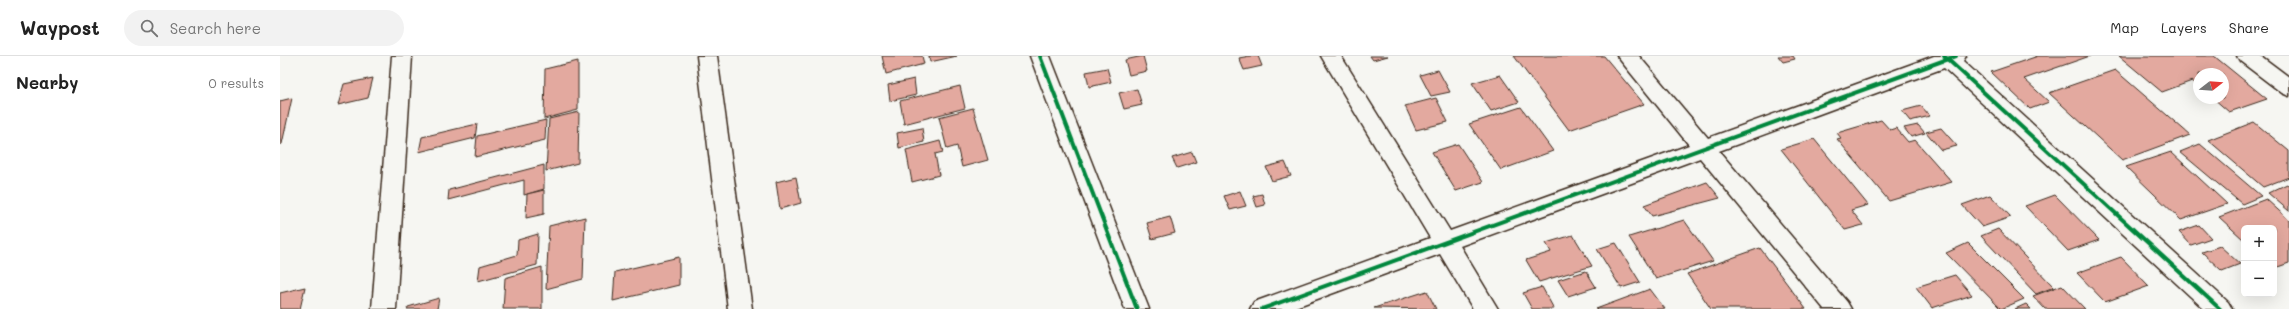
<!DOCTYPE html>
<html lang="en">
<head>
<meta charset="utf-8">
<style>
  :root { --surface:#fff; --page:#f2f2f2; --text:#222; --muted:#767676; --line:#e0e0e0 }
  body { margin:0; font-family:Mali,sans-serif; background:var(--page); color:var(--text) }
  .controls { position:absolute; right:12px; bottom:12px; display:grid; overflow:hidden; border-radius:6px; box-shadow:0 4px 16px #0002 }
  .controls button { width:36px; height:36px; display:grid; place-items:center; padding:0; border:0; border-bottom:1px solid var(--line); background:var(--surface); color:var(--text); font:20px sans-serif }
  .compass { position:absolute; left:1913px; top:12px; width:36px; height:36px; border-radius:50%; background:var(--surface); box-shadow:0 4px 16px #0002; rotate:73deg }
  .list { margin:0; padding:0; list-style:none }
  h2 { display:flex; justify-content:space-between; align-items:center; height:52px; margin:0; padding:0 16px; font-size:17px }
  h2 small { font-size:13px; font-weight:400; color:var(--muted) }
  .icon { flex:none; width:22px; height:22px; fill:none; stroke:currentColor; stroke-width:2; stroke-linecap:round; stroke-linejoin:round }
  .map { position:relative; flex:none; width:2009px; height:253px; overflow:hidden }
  header { display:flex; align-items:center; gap:24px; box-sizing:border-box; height:56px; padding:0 20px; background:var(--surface); border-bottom:1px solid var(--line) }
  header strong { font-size:19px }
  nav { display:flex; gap:22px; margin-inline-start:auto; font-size:14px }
  .search { width:280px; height:36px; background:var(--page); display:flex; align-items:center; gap:10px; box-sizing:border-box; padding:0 14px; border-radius:22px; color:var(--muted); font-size:15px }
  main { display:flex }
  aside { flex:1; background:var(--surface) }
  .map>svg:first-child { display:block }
</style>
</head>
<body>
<header>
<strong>Waypost</strong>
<div class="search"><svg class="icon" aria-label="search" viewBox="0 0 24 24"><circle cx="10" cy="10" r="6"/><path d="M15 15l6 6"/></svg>Search here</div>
<nav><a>Map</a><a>Layers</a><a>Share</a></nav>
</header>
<main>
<aside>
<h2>Nearby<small>0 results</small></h2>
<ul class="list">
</ul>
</aside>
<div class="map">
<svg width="2009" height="253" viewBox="0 0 2009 253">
  <rect width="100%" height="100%" fill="#f6f6f2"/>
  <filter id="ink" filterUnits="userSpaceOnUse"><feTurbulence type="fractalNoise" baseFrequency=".025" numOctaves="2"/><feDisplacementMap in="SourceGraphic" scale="8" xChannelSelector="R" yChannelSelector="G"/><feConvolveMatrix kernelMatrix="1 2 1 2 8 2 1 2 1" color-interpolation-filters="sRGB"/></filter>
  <g filter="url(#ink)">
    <g fill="#e3a99f" stroke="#3b2a1e">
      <polygon points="602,0 642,0 644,8 606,18"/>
      <polygon points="649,0 677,0 650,6"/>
      <polygon points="863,0 867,15 849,19 845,4"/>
      <polygon points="970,0 978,0 982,10 964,14 959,2"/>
      <polygon points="1090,0 1108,0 1093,4"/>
      <polygon points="1234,0 1324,0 1364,48 1289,74"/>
      <polygon points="1498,0 1513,0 1515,3 1503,6"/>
      <polygon points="1758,0 1810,0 1744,23 1769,46 1750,53 1711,16"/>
      <polygon points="1839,0 1934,0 1987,43 1949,56 1933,42 1943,42 1943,18 1919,18 1919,31 1912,25 1882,36"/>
      <polygon points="298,5 298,54 264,63 265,13"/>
      <polygon points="827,12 831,26 809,31 806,16"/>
      <polygon points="1158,14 1170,36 1151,40 1140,19"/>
      <polygon points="1835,14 1910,79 1842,104 1769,37"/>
      <polygon points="1220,19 1239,46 1211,55 1192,27"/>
      <polygon points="93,22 88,42 58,49 64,28"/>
      <polygon points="634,23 636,39 610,45 608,29"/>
      <polygon points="680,30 685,52 624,68 620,45"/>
      <polygon points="857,33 862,49 844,53 839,37"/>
      <polygon points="12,42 2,88 0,89 0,45"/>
      <polygon points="1156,42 1168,66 1136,74 1125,50"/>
      <polygon points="1641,50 1650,60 1630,65 1622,55"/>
      <polygon points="1241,51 1273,95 1221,114 1189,68"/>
      <polygon points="693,52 708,104 682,111 677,90 667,93 659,61"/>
      <polygon points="299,56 298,107 266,115 269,63"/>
      <polygon points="266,64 265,84 195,101 197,80"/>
      <polygon points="1601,64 1610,74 1616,72 1628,86 1635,84 1672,126 1609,145 1557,83 1561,82 1557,77"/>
      <polygon points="1974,66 2009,95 2009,121 1983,131 1928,84"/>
      <polygon points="197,68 195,82 139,96 142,81"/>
      <polygon points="1638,69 1645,77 1631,81 1624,72"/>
      <polygon points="642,72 644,86 619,92 617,77"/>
      <polygon points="1661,72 1677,90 1661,94 1646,76"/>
      <polygon points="1534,83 1588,149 1571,154 1583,169 1565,174 1501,93"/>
      <polygon points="660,85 663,96 655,98 659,119 632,126 626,94"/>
      <polygon points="1178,88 1203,126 1176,135 1152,96"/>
      <polygon points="1920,88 1981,140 1962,148 1900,96"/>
      <polygon points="912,96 916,106 897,112 892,102"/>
      <polygon points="1891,96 1947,148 1901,164 1846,111"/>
      <polygon points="1005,106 1011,120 992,125 986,111"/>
      <polygon points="264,109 264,133 244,139 244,124 168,144 169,134"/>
      <polygon points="516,121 521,147 500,153 496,126"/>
      <polygon points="1427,126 1440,142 1372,160 1364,149"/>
      <polygon points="2007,128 2009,130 2009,155 1988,137"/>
      <polygon points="264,134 264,158 246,162 247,138"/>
      <polygon points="960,135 966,150 950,154 944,140"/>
      <polygon points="982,138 985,149 977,151 973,140"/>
      <polygon points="1710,139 1731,161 1702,171 1682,149"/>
      <polygon points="1775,139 1819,184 1788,195 1745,150"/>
      <polygon points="1986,143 2009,164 2009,207 1995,212 1994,172 1964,172 1964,184 1939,161"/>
      <polygon points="305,161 303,223 266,233 269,170"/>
      <polygon points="890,161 895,177 872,183 867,167"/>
      <polygon points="1404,164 1433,205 1376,223 1349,181"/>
      <polygon points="1919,169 1931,182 1911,189 1899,176"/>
      <polygon points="1718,173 1774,231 1756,238 1701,180"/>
      <polygon points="258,178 257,209 198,225 200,210 237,199 238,184"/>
      <polygon points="1293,179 1312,210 1259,226 1246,204 1271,196 1266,187"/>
      <polygon points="1336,187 1360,226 1341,232 1317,193"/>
      <polygon points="1688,187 1744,243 1721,253 1666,197"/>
      <polygon points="1940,190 1960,208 1942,215 1922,196"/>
      <polygon points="1480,192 1526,253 1431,253 1407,218"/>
      <polygon points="399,201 399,229 333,245 335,216"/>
      <polygon points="1841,201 1869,230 1825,246 1797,217"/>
      <polygon points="262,211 262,253 223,253 225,222"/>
      <polygon points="1306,215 1316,231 1288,240 1278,224"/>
      <polygon points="1675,219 1692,239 1652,252 1636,231"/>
      <polygon points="1782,229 1805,253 1765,253 1753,240"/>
      <polygon points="25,231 20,253 0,253 0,237"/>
      <polygon points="1262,231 1274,253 1252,253 1243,237"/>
      <polygon points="1370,233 1385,253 1316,253"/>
      <polygon points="1147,235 1156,253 1094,252"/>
      <polygon points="159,242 157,253 127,253 128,251"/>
      <polygon points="1746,248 1751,253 1735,253"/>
    </g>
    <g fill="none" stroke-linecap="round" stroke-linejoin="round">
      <defs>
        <g id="street">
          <polygon points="112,0 132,0 116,253 92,253"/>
          <polygon points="417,0 437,0 472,253 448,253"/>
          <polygon points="750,0 770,0 869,253 845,253"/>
          <polygon points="1041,0 1061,0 1170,175 1409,89 1337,0 1359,0 1428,82 1654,0 1686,0 1683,5 1948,246 1952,253 1924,253 1664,12 1439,95 1567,246 1571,253 1544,253 1420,102 1180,190 1218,253 1193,253 1160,198 1010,253 970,253 974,246 1150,182"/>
          <polygon points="1957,0 1981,0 2009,21 2009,40 2002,37 1960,5"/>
        </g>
      </defs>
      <use href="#street" stroke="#3b2a1e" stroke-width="3"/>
      <use href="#street" fill="#f6f6f2" fill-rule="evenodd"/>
      <defs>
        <g id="cycleway">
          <polyline points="760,0 857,253"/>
          <polyline points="1664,0 1940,253"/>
          <polyline points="982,253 1676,0"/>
        </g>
      </defs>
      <use href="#cycleway" stroke="#f6f6f2" stroke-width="6"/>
      <use href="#cycleway" stroke="#00873e" stroke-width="4"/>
    </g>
  </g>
</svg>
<div class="controls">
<button>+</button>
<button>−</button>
</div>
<svg class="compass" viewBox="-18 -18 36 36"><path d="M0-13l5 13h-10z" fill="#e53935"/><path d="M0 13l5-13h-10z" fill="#767676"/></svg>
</div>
</main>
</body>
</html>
